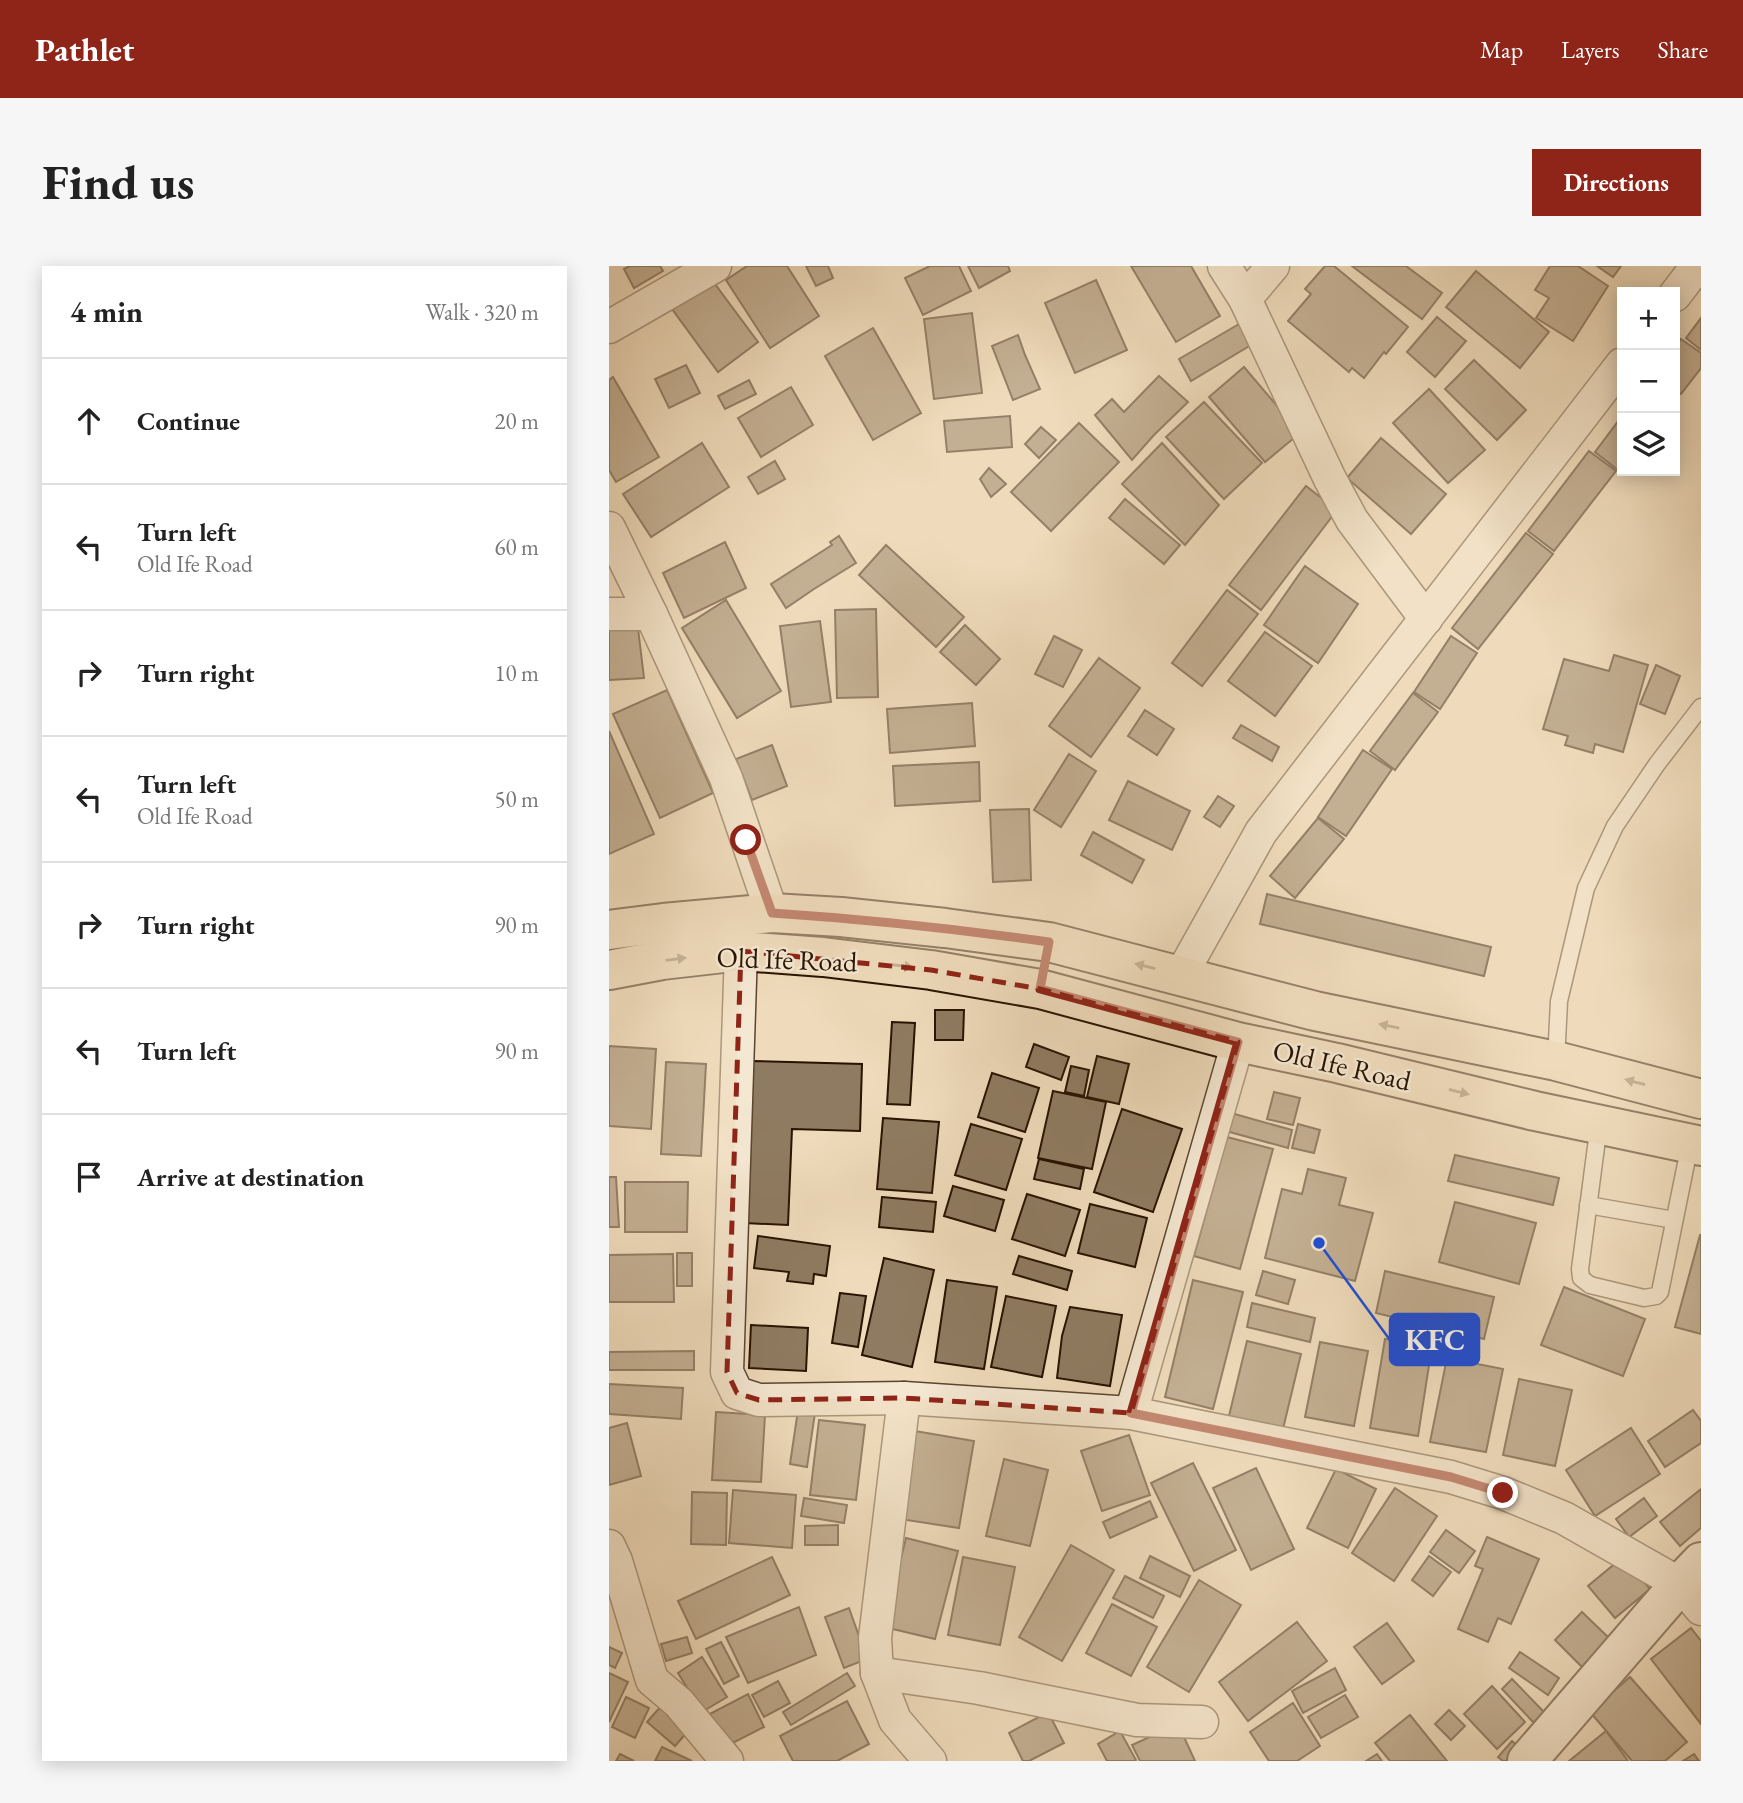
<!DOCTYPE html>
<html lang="en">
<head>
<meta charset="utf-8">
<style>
  :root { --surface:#fff; --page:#f6f6f6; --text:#222; --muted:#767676; --line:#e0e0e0; --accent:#8f2418 }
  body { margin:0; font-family:"EB Garamond",serif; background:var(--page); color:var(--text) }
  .controls { position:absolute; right:21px; top:21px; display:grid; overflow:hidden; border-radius:0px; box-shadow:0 4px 18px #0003 }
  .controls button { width:63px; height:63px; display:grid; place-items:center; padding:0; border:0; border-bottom:2px solid var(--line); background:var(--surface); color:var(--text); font:35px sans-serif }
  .stop { position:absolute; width:21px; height:21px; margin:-16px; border:5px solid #8f2418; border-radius:50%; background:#fff }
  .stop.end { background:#8f2418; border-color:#fff; box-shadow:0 2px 7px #0008 }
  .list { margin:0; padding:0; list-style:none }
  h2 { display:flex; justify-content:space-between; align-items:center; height:91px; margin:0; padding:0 28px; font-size:30px }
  h2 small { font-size:23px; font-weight:400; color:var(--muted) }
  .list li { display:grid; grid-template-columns:46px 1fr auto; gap:21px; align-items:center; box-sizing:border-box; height:126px; padding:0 28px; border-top:2px solid var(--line) }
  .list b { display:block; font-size:26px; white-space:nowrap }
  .list p { margin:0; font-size:23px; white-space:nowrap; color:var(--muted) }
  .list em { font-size:23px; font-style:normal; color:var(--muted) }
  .icon { flex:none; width:38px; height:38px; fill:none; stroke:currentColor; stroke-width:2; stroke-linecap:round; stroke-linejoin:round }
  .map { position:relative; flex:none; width:1092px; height:1495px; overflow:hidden; border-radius:0px }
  header { display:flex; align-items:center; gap:42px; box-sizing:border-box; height:98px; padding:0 35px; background:var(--accent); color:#fff }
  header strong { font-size:33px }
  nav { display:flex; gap:38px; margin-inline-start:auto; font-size:24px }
  .intro { display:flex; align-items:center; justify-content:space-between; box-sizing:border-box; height:168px; padding:0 42px }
  h1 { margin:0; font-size:49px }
  .button { padding:18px 32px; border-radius:0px; background:var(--accent); color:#fff; font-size:24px; font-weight:700 }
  main { display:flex; gap:42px; padding:0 42px }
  aside { flex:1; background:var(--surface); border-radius:0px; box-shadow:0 4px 18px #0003 }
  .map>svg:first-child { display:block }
</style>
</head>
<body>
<header>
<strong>Pathlet</strong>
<nav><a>Map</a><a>Layers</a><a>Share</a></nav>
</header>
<div class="intro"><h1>Find us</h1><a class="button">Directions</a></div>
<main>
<aside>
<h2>4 min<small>Walk · 320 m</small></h2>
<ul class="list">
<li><svg class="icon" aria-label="ahead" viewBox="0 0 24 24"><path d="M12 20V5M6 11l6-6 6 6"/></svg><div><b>Continue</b></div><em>20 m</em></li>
<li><svg class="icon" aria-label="left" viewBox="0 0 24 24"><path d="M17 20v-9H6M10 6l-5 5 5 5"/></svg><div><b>Turn left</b><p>Old Ife Road</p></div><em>60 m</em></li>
<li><svg class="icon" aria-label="right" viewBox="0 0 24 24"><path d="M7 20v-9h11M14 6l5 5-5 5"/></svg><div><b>Turn right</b></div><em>10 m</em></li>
<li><svg class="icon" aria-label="left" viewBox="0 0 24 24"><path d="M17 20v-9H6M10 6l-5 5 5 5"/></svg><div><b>Turn left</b><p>Old Ife Road</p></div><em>50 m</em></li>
<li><svg class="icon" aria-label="right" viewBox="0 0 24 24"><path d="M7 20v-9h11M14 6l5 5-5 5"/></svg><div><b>Turn right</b></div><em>90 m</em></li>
<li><svg class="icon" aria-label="left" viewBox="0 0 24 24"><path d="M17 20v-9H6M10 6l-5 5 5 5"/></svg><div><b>Turn left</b></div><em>90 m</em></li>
<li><svg class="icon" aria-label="arrive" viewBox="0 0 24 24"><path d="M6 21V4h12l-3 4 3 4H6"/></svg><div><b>Arrive at destination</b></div></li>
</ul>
</aside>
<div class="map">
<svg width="1092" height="1495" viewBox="0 0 1092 1495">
  <rect width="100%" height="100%" fill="#efdbbb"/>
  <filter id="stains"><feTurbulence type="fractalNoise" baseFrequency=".00286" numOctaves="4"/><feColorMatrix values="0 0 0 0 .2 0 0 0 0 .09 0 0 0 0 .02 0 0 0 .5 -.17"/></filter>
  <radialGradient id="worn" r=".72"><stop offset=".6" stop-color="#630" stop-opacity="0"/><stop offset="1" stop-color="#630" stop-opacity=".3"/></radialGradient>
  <g fill="#8f7b61" stroke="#281300" stroke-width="2">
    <polygon points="21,0 51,0 54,5 25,22 15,3"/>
    <polygon points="138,0 178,0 210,50 161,82 117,14"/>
    <polygon points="197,0 219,0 224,12 207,20"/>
    <polygon points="321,0 350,0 362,25 314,49 296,12"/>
    <polygon points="359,0 399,0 401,5 370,22"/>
    <polygon points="522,0 582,0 611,50 567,76"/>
    <polygon points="716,0 725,0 799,61 777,88 775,86 755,112 743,102 740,106 679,55 702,28 696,23"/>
    <polygon points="743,0 797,0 833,27 813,53"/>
    <polygon points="941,0 969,0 999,20 964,75 927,52 940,32 926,24"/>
    <polygon points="988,0 1012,0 1004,11"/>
    <polygon points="867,5 940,66 911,102 837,41"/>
    <polygon points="103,14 149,76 109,106 63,43"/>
    <polygon points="487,14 518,84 466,107 436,37"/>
    <polygon points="363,47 373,127 325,133 315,53"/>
    <polygon points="828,51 857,75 826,111 798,86"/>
    <polygon points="1092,52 1092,84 1077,72"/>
    <polygon points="630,58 642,79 582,115 570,93"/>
    <polygon points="264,62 312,147 264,174 216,90"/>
    <polygon points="409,69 416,89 431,123 404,134 383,80"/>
    <polygon points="1072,73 1092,87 1092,102 1072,128 1066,124 1066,82"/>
    <polygon points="865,94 917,144 888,174 836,123"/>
    <polygon points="77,99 91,127 60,142 46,113"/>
    <polygon points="635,101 691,167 656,196 600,131"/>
    <polygon points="550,110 579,136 545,169 523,194 486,149 503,133 515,146"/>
    <polygon points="4,111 50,191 7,216 0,204 0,114"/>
    <polygon points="140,114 147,128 116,143 109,130"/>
    <polygon points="182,121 204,159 152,191 129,152"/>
    <polygon points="820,123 876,184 839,217 784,157"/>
    <polygon points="595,136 653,197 615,233 557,171"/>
    <polygon points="401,150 403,181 338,186 335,155"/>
    <polygon points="1013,150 1013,205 1017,205 1014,208 986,186"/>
    <polygon points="470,157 510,196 442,265 402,226"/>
    <polygon points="432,161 447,174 430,192 416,178"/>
    <polygon points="772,172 837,228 802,268 738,212"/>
    <polygon points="93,177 120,221 42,271 14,228"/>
    <polygon points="553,177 610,239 576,279 513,218"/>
    <polygon points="980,185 1007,205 945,285 919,265"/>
    <polygon points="166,195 176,213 149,228 139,211"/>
    <polygon points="380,202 397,218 382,231 371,213"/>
    <polygon points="697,220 728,244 652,344 620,319"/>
    <polygon points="516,233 571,279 555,298 500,252"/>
    <polygon points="917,267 944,288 869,383 843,362"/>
    <polygon points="230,270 247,297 205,323 177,342 162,318 223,279 221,276"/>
    <polygon points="116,276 137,322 75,352 54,307"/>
    <polygon points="277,279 355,351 327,381 250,309"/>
    <polygon points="696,300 749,338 709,397 655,359"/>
    <polygon points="618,324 649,348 593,420 563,397"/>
    <polygon points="117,334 172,425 128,452 73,362"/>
    <polygon points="267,343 269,431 228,432 226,344"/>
    <polygon points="28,354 35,412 0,414 0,359"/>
    <polygon points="211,355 222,436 182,441 171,360"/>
    <polygon points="356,359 391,393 367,419 331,386"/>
    <polygon points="656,366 703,400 666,450 619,415"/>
    <polygon points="445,370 473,384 454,421 426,408"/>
    <polygon points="842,370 868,387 831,443 805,426"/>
    <polygon points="1005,389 1039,399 1014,486 986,478 984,487 956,479 959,470 934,463 955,393 1000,405"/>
    <polygon points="490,392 531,422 482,491 440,460"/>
    <polygon points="1047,399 1071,410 1056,448 1031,438"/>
    <polygon points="58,424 104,527 51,552 4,448"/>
    <polygon points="804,427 829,446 786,504 761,485"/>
    <polygon points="363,437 366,480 281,487 278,443"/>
    <polygon points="536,444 565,463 548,489 519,470"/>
    <polygon points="632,459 670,481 663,495 624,472"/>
    <polygon points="0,465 45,568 0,588"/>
    <polygon points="163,479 178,520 143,534 127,493"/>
    <polygon points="754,484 783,503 737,570 709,551"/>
    <polygon points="460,488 487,505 452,561 425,544"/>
    <polygon points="370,496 371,535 286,540 284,500"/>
    <polygon points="519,515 581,545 563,584 500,554"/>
    <polygon points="609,530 625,540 611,561 595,551"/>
    <polygon points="420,543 422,614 384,616 381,544"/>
    <polygon points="709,552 735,573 686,632 661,610"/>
    <polygon points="484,566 535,594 523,617 472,589"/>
    <polygon points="658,628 882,681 875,710 651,658"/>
    <polygon points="326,744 355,744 354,774 326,774"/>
    <polygon points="283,756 306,757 301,839 278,838"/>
    <polygon points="425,778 460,791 452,814 417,801"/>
    <polygon points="0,780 47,783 42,863 0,860"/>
    <polygon points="488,790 520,798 510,838 478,831"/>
    <polygon points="144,795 253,798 251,865 183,863 179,959 136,957"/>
    <polygon points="57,796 97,798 92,890 52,888"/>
    <polygon points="462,800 480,804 475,830 456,826"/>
    <polygon points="383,807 430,822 416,866 369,851"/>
    <polygon points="444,825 497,836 483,903 429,892"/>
    <polygon points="665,826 691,832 684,859 658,853"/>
    <polygon points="513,843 573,863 544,946 485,926"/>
    <polygon points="622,847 683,864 679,882 617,865"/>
    <polygon points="274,852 330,856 323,927 268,923"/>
    <polygon points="362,858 413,873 397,924 346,909"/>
    <polygon points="689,858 711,864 705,887 683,882"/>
    <polygon points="618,871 664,883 631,1003 585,990"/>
    <polygon points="846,889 950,912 944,939 839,915"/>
    <polygon points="430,893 475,903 471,923 425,913"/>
    <polygon points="699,903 737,912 730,939 764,947 746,1015 656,992 673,923 693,928"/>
    <polygon points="0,911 7,911 10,961 0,961"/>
    <polygon points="16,916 79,916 78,966 16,966"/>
    <polygon points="344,920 395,934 386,965 335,950"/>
    <polygon points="418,928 471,944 456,990 403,973"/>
    <polygon points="273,931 327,936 324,966 270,961"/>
    <polygon points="846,936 927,957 910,1018 830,996"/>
    <polygon points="481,938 538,952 526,1001 469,987"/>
    <polygon points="1091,969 1092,969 1092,1068 1066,1061"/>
    <polygon points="149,970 221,980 217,1010 205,1008 204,1018 178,1015 180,1006 145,1002"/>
    <rect x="68" y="987" width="15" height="33"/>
    <polygon points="64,988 65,1036 0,1036 0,989"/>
    <polygon points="410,990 463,1005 458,1024 404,1008"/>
    <polygon points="275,992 325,1004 303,1101 253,1089"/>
    <polygon points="654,1005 686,1014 679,1038 647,1029"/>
    <polygon points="776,1005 885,1031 875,1073 767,1047"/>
    <polygon points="338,1014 388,1021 375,1103 326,1096"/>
    <polygon points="584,1014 634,1026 604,1143 556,1131"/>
    <polygon points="955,1021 1036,1053 1014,1110 932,1079"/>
    <polygon points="231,1027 257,1030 249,1081 223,1077"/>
    <polygon points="397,1030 447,1040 433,1111 382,1101"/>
    <polygon points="643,1037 706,1052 701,1076 638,1061"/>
    <polygon points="461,1041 513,1049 501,1120 448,1112 453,1070"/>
    <polygon points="142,1059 199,1062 197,1105 140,1102"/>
    <polygon points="776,1073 823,1080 809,1170 761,1162"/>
    <polygon points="638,1075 692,1088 673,1167 619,1154"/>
    <polygon points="711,1076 759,1085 745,1160 696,1151"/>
    <polygon points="85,1085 85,1104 0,1104 0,1086"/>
    <polygon points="838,1092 894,1103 877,1186 821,1176"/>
    <polygon points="910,1113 963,1124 946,1200 894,1189"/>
    <polygon points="0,1118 74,1122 72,1153 0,1148"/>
    <polygon points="189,1144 206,1147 198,1201 181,1198"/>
    <polygon points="1084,1144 1092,1155 1092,1177 1056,1201 1039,1175"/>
    <polygon points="107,1146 156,1149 152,1216 103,1214"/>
    <polygon points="210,1154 256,1159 247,1234 201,1229"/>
    <polygon points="18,1157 32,1210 0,1219 0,1162"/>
    <polygon points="1022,1162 1051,1208 986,1250 957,1204"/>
    <polygon points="306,1165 365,1175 350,1262 291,1253"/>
    <polygon points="520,1169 541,1229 493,1245 472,1185"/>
    <polygon points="395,1193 439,1204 421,1280 377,1270"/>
    <polygon points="584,1197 627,1284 585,1305 542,1217"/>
    <polygon points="647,1202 685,1283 642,1304 604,1222"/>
    <polygon points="727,1203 767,1223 739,1282 698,1262"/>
    <polygon points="786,1222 828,1250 785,1315 743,1287"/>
    <polygon points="1092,1223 1092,1262 1071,1280 1051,1256"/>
    <polygon points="124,1224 187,1229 183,1282 120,1277"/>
    <polygon points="83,1226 118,1227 117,1279 82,1278"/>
    <polygon points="195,1232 238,1239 235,1257 192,1250"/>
    <polygon points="1035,1232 1048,1250 1020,1271 1007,1253"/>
    <polygon points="541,1235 548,1251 501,1272 494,1256"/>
    <polygon points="229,1259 229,1279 196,1279 196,1260"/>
    <polygon points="837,1264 866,1285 850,1307 821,1286"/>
    <polygon points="878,1271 930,1293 902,1358 889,1352 879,1376 849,1363 874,1303 866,1300"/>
    <polygon points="297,1272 349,1285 326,1373 275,1361"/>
    <polygon points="462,1279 505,1304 453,1395 410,1371"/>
    <polygon points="541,1290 581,1310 571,1331 531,1312"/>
    <polygon points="820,1290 842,1306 824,1330 803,1314"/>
    <polygon points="163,1291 181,1329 87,1373 69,1335"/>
    <polygon points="354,1291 406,1301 391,1379 339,1369"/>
    <polygon points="1014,1291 1041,1323 1006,1352 979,1320"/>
    <polygon points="516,1310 555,1330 544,1352 504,1332"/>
    <polygon points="590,1314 632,1339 580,1426 538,1401"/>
    <polygon points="503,1338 548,1361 522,1410 477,1387"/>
    <polygon points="190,1341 207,1389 139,1417 117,1371"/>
    <polygon points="240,1342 258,1393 235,1402 216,1351"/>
    <polygon points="973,1346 1000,1372 973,1401 946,1374"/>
    <polygon points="688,1356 718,1395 639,1455 610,1416"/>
    <polygon points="778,1357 805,1395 773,1418 745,1381"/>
    <polygon points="1082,1362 1092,1375 1092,1458 1042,1393"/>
    <polygon points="78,1371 83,1387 57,1395 52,1378"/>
    <polygon points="112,1376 130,1410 115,1418 97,1383"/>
    <polygon points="0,1381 13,1387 6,1402 0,1399"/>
    <polygon points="911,1386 950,1412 939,1429 900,1402"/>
    <polygon points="93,1391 118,1431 93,1446 69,1407"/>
    <polygon points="726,1402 737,1424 694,1447 683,1425"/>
    <polygon points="0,1407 19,1416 0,1456"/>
    <polygon points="238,1407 246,1420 182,1459 174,1446"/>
    <polygon points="1021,1411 1078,1476 1056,1495 1023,1495 981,1446"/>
    <polygon points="903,1413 936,1447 925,1457 893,1423"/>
    <polygon points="169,1415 181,1437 155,1451 143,1429"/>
    <polygon points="883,1420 916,1456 888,1483 855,1448"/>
    <polygon points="139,1428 155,1461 114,1482 97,1450"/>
    <polygon points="736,1429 749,1451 712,1472 699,1451"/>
    <polygon points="17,1431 40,1442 26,1472 3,1461"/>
    <polygon points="238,1435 260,1478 228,1495 184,1495 171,1470"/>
    <polygon points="684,1437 711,1480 688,1495 660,1495 641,1466"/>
    <polygon points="54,1438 81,1463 66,1480 38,1456"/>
    <polygon points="840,1444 856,1460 842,1474 826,1458"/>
    <polygon points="439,1446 455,1477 420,1495 414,1495 400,1467"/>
    <polygon points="801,1449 838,1495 781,1495 766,1477"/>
    <polygon points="569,1458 586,1495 531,1495 523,1479"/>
    <polygon points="511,1465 527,1494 525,1495 498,1495 489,1478"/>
    <polygon points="997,1465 1019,1495 960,1495"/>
    <polygon points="903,1475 914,1485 905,1495 894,1495 889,1491"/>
    <polygon points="53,1481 83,1495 46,1495"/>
    <polygon points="11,1488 25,1495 7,1495"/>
    <polygon points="768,1488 773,1495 757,1495"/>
    <polygon points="1085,1488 1090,1495 1074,1495"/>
  </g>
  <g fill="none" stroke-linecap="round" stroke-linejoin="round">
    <defs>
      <g id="lane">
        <polyline points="947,795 950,735 977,622 1006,560 1048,498 1092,441"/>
        <polyline points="990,858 971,1003 972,1012 981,1019 1035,1032 1047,1030 1051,1026 1081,878"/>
        <polyline points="979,939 1065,954"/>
      </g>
      <g id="street">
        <polyline points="615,0 636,33 721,213 743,254 817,353"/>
        <polyline points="1066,29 1088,0"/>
        <polyline points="636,33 664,0"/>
        <polyline points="0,61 106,0"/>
        <polyline points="0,262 42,348 117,512 163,647"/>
        <polyline points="0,348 42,348"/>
        <polyline points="132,685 118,1106 128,1127 150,1134 295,1132 522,1147 842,1211 894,1227 955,1252 1071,1318 1092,1343"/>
        <polyline points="572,709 652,566 1013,98"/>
        <polyline points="295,1132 266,1372 268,1407 286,1454 321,1495"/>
        <polyline points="522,1147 629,776"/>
        <polyline points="0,1280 7,1295 43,1414 70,1437 118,1495"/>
        <polyline points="268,1407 370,1422 528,1454 593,1456"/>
      </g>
      <polyline id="secondary" points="918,1495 1071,1318 1092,1296"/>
      <g id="primary">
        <polyline points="0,664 54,657 163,647 232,651 336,662 440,676 706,745 947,795 1092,833"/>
        <polyline points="0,704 53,694 132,685 214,691 322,704 431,723 629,776 728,797 926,845 1092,880"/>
      </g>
    </defs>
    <use href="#lane" stroke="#5a452f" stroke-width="19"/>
    <use href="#street" stroke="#5a452f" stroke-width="35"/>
    <use href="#secondary" stroke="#281300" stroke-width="42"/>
    <use href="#primary" stroke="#281300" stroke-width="42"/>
    <use href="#lane" stroke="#f5e8d3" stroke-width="16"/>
    <use href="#street" stroke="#f5e8d3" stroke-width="32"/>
    <use href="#secondary" stroke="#f5e8d3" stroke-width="38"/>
    <use href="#primary" stroke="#efdbbb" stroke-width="38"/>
  </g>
  <defs><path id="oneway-solid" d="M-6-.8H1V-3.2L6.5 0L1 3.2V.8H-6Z" transform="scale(1.75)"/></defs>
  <g fill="#958167">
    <use href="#oneway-solid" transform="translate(67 693) rotate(-7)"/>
    <use href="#oneway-solid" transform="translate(294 700) rotate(7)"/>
    <use href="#oneway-solid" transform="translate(536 700) rotate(-166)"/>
    <use href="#oneway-solid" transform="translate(780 760) rotate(-168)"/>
    <use href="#oneway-solid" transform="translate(1026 816) rotate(-165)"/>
    <use href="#oneway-solid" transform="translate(850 826) rotate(14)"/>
  </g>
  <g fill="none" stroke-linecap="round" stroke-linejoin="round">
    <path stroke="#8f2418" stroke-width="9" d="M137,574L163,647C256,653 348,663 440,676L431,723L629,776L522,1147L842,1211L894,1227"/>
  </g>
  <path d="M0 0H1092V1495H0ZM132,685L322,704L431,723L629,776L522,1147L295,1132L150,1134L128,1127L118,1106Z" fill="#efdbbb" fill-opacity=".55" fill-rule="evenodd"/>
  <path fill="none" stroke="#8f2418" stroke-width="5" stroke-dasharray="14 9" stroke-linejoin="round" d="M132,685L322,704L431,723L629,776L522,1147L295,1132L150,1134L128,1127L118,1106Z"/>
  <g text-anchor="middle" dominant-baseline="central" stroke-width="5" stroke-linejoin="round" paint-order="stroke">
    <g font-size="28" fill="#281300" stroke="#f5e8d3">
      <text transform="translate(178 693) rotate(2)">Old Ife Road</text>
      <text transform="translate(733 799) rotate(13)">Old Ife Road</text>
    </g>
  </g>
  <path fill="none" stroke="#1d4ed8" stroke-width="2.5" d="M710 977L781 1074"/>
  <circle fill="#1d4ed8" stroke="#f5e8d3" stroke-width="2.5" cx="710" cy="977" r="7"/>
  <rect fill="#1d4ed8" stroke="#1d4ed8" stroke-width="2.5" x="781" y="1048" width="89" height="51" rx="7"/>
  <g font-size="30" text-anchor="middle" font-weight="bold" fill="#fff">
    <text x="826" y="1084">KFC</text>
  </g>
  <rect width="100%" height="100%" filter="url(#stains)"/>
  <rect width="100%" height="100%" fill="url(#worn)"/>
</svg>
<div class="controls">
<button>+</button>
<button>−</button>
<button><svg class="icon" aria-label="layers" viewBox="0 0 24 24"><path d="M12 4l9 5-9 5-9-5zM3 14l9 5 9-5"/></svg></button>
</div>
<div class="stop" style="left:137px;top:574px"></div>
<div class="stop end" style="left:894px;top:1227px"></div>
</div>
</main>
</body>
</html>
